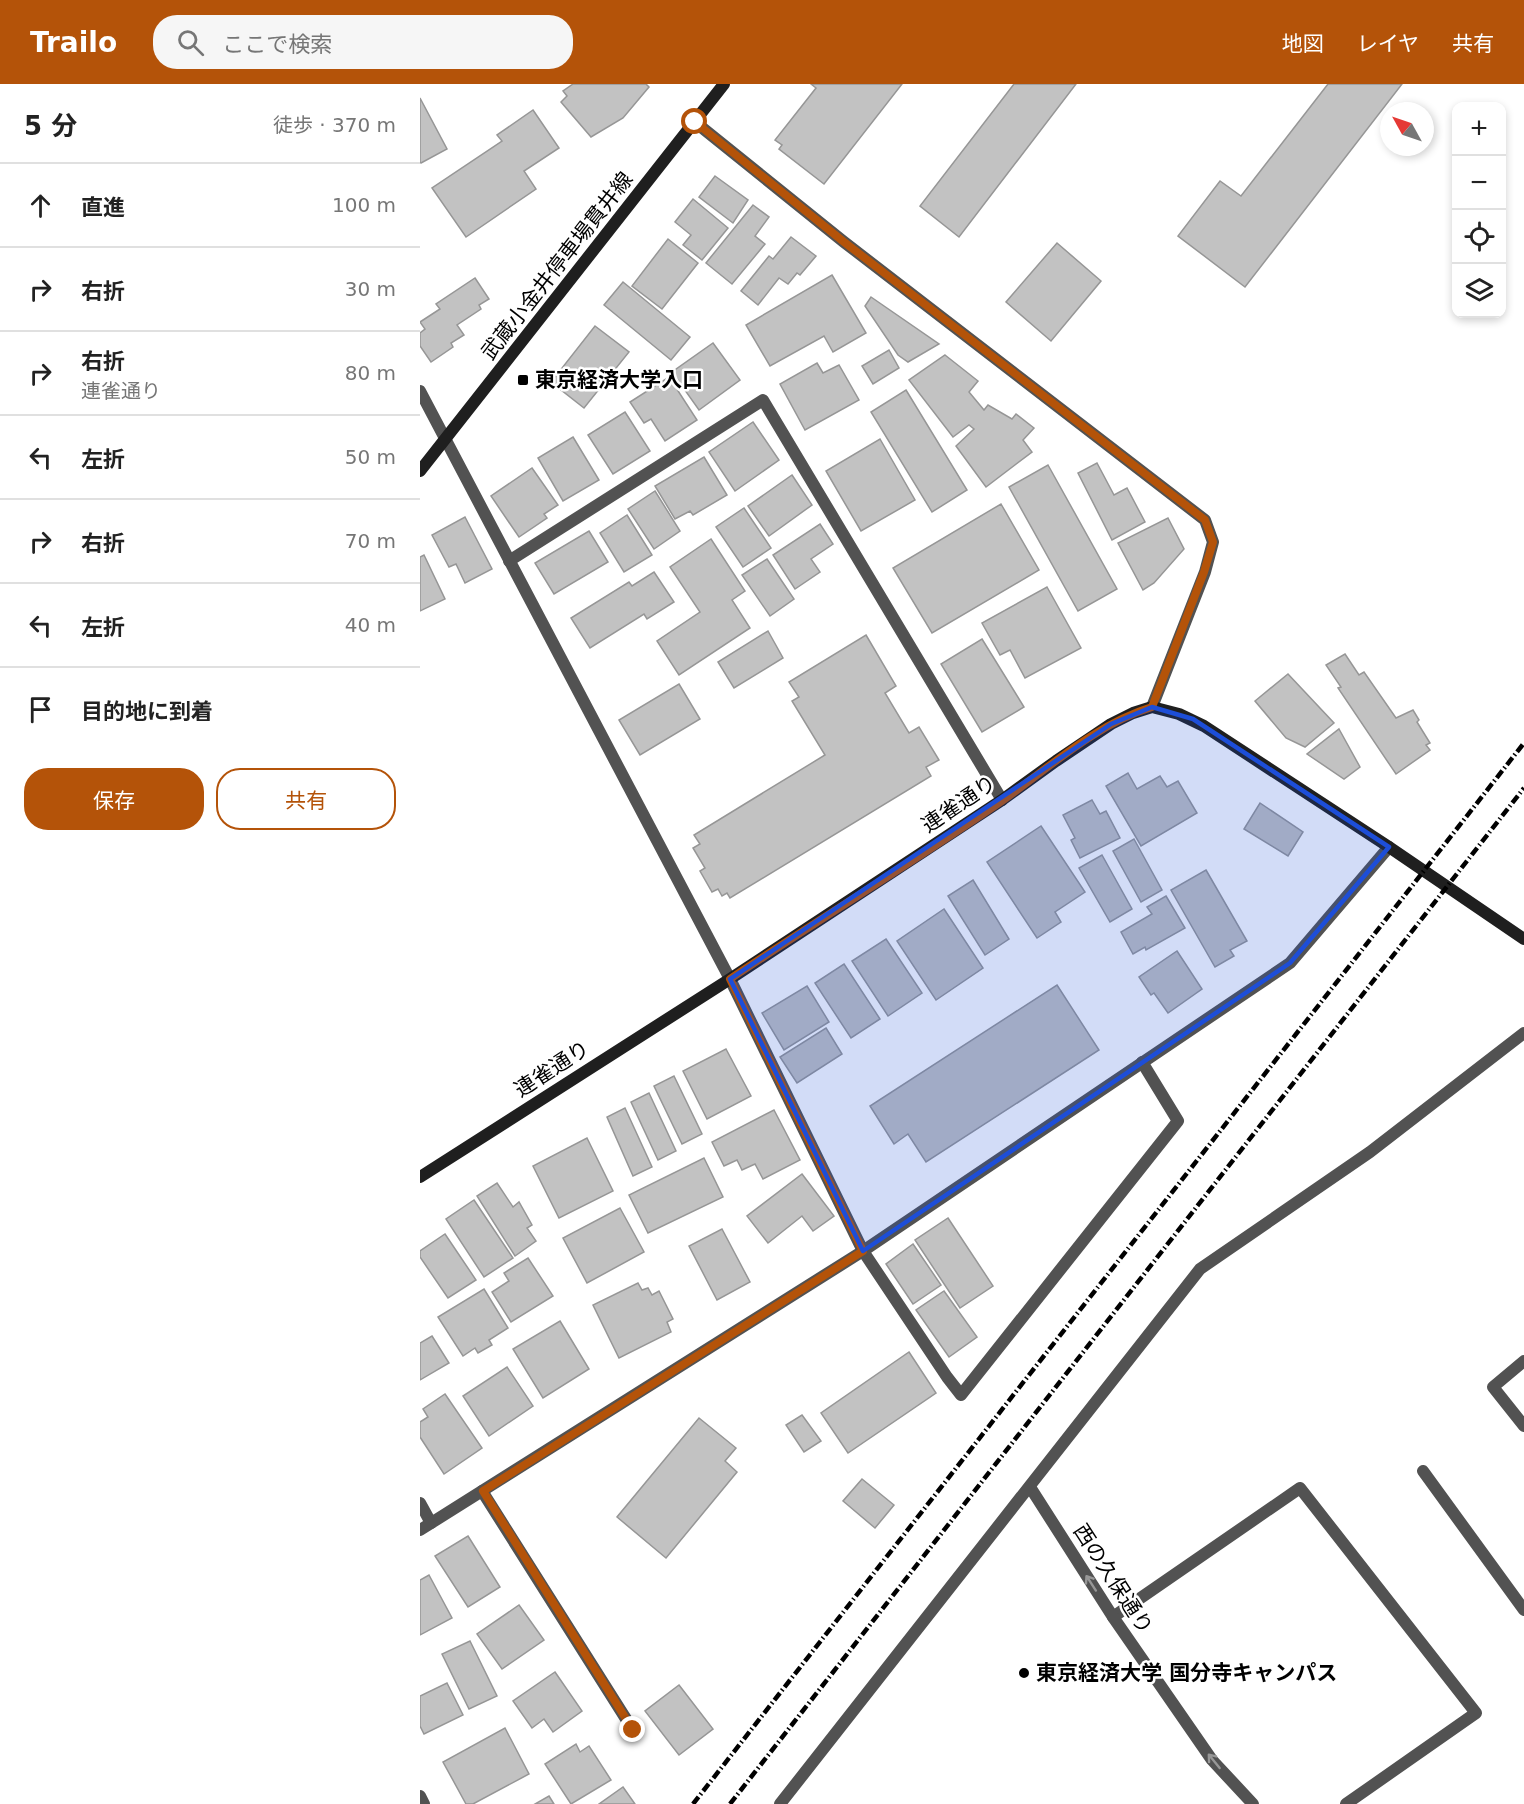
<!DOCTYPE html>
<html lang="ja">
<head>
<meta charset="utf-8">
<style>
  :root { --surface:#fff; --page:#f6f6f6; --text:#222; --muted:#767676; --line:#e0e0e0; --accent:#b45309 }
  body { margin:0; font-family:"DejaVu Sans","Noto Sans JP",sans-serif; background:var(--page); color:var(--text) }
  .controls { position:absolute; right:18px; top:18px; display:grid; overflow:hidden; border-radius:12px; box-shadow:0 3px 9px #0003 }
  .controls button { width:54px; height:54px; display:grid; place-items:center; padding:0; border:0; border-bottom:2px solid var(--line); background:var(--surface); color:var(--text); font:30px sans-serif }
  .compass { position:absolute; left:960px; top:18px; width:54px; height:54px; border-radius:50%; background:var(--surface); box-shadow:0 3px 9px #0003; rotate:310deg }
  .stop { position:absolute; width:18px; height:18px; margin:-14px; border:4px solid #b45309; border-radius:50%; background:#fff }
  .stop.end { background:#b45309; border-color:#fff; box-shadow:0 2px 6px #0008 }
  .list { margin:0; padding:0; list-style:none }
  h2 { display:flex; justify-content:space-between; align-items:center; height:78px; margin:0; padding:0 24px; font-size:26px }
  h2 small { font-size:20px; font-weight:400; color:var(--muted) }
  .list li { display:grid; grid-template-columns:39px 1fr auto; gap:18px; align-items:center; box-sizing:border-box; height:84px; padding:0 24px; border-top:2px solid var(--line) }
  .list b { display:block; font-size:22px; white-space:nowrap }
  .list p { margin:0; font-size:20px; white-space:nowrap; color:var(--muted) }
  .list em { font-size:20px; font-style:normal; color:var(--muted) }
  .actions { display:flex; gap:12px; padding:18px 24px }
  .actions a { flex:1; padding:14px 0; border:2px solid var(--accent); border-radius:24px; text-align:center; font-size:21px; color:var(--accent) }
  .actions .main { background:var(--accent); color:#fff }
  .icon { flex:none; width:33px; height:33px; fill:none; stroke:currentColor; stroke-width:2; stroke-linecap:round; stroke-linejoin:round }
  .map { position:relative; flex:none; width:1104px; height:1720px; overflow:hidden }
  header { display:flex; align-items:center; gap:36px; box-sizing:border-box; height:84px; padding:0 30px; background:var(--accent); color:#fff }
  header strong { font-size:28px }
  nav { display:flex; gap:33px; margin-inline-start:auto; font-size:21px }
  .search { width:420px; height:54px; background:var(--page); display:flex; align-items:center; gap:15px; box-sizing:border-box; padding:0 21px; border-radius:24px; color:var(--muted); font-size:22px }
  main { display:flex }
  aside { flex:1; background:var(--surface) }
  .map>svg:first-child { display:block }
</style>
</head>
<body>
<header>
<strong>Trailo</strong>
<div class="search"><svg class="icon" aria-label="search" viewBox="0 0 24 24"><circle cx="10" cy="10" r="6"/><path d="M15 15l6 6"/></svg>ここで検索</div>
<nav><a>地図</a><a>レイヤ</a><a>共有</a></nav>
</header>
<main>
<aside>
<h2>5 分<small>徒歩 · 370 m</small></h2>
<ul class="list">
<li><svg class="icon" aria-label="ahead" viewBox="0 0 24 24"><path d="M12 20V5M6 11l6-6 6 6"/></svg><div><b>直進</b></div><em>100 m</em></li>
<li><svg class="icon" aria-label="right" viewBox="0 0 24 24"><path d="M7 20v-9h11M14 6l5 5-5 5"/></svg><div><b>右折</b></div><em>30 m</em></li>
<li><svg class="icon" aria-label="right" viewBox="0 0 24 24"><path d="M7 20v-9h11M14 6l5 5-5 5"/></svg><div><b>右折</b><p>連雀通り</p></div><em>80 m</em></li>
<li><svg class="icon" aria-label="left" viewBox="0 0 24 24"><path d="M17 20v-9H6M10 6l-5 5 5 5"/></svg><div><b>左折</b></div><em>50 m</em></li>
<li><svg class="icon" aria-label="right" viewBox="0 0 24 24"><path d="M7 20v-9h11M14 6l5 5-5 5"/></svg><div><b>右折</b></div><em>70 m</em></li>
<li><svg class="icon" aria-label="left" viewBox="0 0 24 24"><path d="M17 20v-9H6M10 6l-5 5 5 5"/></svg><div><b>左折</b></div><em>40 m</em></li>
<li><svg class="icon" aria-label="arrive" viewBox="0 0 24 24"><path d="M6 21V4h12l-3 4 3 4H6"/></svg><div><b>目的地に到着</b></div></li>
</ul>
<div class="actions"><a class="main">保存</a><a>共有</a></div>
</aside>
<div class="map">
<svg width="1104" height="1720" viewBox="0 0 1104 1720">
  <rect width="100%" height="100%" fill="#fff"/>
  <g fill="#c2c2c2" stroke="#969696" stroke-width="1.5">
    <polygon points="153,0 226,0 229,3 203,34 171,53 141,18 147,12 143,7"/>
    <polygon points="391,0 482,0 404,100 359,65 362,61 355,56 396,4"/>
    <polygon points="594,0 656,0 539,153 500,122"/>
    <polygon points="908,0 982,0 825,203 758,152 800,97 821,112"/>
    <polygon points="0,14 27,65 1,79 0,78"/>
    <polygon points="113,26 139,64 104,87 116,105 46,153 12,104 82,57 77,51"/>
    <polygon points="295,92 328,116 313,139 279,113"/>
    <polygon points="273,115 308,144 282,176 263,161 271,151 255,138"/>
    <polygon points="333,121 349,133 335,152 345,160 312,200 286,179"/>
    <polygon points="371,153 396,172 380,191 377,189 368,200 359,194 338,221 321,207 349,172 353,175"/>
    <polygon points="248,155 278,179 242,225 212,202"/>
    <polygon points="637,159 681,197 631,257 586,218"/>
    <polygon points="412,191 446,249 413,268 404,252 350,282 326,241"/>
    <polygon points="55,194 69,215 59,221 61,225 37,241 44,251 31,259 33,263 11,278 0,262 0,249 5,245 0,238 20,225 16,220"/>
    <polygon points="203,198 270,253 251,276 184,221"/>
    <polygon points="451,213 519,260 488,278 478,271 445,222"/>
    <polygon points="175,242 209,268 164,324 131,298"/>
    <polygon points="293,259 320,296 279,326 252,288"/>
    <polygon points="469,266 479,284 453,300 442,282"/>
    <polygon points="525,271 558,297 549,308 564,326 568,321 592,335 596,330 614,344 603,356 612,368 566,403 536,362 554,345 549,341 533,353 489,296"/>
    <polygon points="397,279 403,289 419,281 439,316 385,346 360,300"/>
    <polygon points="249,293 277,336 245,357 231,335 224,339 210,318"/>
    <polygon points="486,306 547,406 512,428 451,328"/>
    <polygon points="205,328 230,367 193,390 168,351"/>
    <polygon points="333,338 359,376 315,407 289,368"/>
    <polygon points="153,353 179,396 143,417 118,374"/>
    <polygon points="460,355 495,416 441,447 406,387"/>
    <polygon points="284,373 307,411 273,431 270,427 255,435 235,402"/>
    <polygon points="677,379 694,411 707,404 725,438 692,456 658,389"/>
    <polygon points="628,381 697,505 658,527 589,403"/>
    <polygon points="112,384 138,421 124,430 127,434 99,453 71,412"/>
    <polygon points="372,391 392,421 349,452 328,422"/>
    <polygon points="235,407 260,447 234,465 208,425"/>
    <polygon points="581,420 619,486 512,549 473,484"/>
    <polygon points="324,424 351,464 323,483 296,443"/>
    <polygon points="207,431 232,471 204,488 180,449"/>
    <polygon points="45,433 72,485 45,499 36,480 29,483 12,451"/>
    <polygon points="748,434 764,465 734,499 723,506 698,459"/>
    <polygon points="400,440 413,460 391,475 400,488 375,505 353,471"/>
    <polygon points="169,447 188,478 134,510 115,479"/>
    <polygon points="291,455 325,507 312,516 330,544 259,591 237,557 280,528 250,483"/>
    <polygon points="4,471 25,515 0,527 0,473"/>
    <polygon points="347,475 374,515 350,532 322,491"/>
    <polygon points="234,488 254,518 227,535 224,530 170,564 151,534 209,498 212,502"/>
    <polygon points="627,503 661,564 605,594 590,566 580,571 562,539"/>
    <polygon points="348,547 363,574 314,604 298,578"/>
    <polygon points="446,551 476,602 465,609 489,649 499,643 519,676 506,683 511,692 310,814 307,809 302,812 298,805 292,808 280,787 285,784 273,764 280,760 274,751 405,671 372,617 379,613 369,598"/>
    <polygon points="562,555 604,623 562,648 521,580"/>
    <polygon points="925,570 939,591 944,588 976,634 993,626 999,636 997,638 1010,659 1006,661 1010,666 976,690 918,604 921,603 906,581"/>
    <polygon points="868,590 914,639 885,663 866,654 835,617"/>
    <polygon points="259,600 280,635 220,671 199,636"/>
    <polygon points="919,645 940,683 924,695 887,670"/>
    <polygon points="708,689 717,705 740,692 747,703 758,697 777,729 721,762 686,702"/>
    <polygon points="672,716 680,730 686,727 700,754 660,774 651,756 655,754 643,731"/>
    <polygon points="840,719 883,748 868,772 824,745"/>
    <polygon points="621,742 665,808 635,828 641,838 617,854 567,778"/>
    <polygon points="714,755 742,806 721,818 693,767"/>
    <polygon points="682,771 712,825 690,838 659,784"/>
    <polygon points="786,786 827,857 810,866 814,872 795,883 751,806"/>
    <polygon points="553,796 589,855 565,871 528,812"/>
    <polygon points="746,812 765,844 726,866 725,863 713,870 701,848 732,830 727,823"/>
    <polygon points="524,825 563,884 516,916 477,857"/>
    <polygon points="466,855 502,909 468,932 432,877"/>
    <polygon points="757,867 782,905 748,929 734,909 731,911 719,893"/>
    <polygon points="424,880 460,935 431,954 395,899"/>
    <polygon points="637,901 679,966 506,1078 488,1050 474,1060 450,1022"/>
    <polygon points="387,902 409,938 364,966 342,929"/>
    <polygon points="406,944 422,970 377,999 360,973"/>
    <polygon points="306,965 331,1012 287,1035 263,987"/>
    <polygon points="254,992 282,1050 262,1060 234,1002"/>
    <polygon points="229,1009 256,1067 238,1076 211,1018"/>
    <polygon points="205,1024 232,1083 213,1092 187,1033"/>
    <polygon points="354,1026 380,1076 343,1095 335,1080 322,1086 317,1076 304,1082 292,1058"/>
    <polygon points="167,1054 193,1107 139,1134 113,1082"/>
    <polygon points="284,1074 303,1113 228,1149 209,1111"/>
    <polygon points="382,1090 414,1132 393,1147 382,1132 348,1159 327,1132"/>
    <polygon points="77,1099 93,1123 99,1118 112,1141 107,1144 116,1157 95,1172 57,1112"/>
    <polygon points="54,1116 93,1174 64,1193 26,1135"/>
    <polygon points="200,1124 224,1168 167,1199 143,1154"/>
    <polygon points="528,1134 573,1202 540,1224 495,1156"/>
    <polygon points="302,1145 330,1198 297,1216 269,1162"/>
    <polygon points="25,1150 56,1196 28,1214 0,1173 0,1167"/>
    <polygon points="493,1160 521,1201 493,1220 466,1180"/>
    <polygon points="108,1174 133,1212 91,1238 72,1208 89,1197 84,1189"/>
    <polygon points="218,1199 222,1206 228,1204 232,1211 239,1207 253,1235 247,1238 251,1248 199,1274 173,1221"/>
    <polygon points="64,1205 88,1244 69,1256 72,1261 58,1269 55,1264 43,1272 18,1233"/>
    <polygon points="524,1207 557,1253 529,1273 496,1226"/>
    <polygon points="140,1237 169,1285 123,1314 93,1265"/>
    <polygon points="12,1252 29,1279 0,1296 0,1259"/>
    <polygon points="489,1268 516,1309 428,1369 401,1329"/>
    <polygon points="87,1283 113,1322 69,1352 43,1312"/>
    <polygon points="25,1310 62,1364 24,1390 0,1353 0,1338 8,1333 3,1325"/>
    <polygon points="382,1331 401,1357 384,1368 366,1341"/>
    <polygon points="279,1334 316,1364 305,1377 317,1388 246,1474 197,1433"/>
    <polygon points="442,1395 474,1421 455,1444 423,1417"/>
    <polygon points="48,1452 80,1503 48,1523 15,1472"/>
    <polygon points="9,1491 32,1534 0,1551 0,1496"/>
    <polygon points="99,1521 124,1556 82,1585 57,1550"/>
    <polygon points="50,1557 77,1612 49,1625 22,1570"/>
    <polygon points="135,1588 162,1627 133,1648 124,1635 112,1644 93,1617"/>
    <polygon points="27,1599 43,1631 4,1650 0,1642 0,1612"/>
    <polygon points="259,1601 293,1645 259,1671 225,1627"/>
    <polygon points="85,1644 109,1690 53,1720 46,1720 23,1678"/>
    <polygon points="156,1660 160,1668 169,1662 191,1696 151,1720 125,1680"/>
    <polygon points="203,1703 215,1720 179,1720"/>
    <polygon points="129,1712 134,1720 115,1720"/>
  </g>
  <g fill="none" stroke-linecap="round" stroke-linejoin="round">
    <g stroke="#525252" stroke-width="12">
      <polyline points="1104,1277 1073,1303 1104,1342"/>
      <polyline points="1003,1387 1104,1526"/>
      <polyline points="693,1533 880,1404 1056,1629 926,1720"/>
    </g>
    <g stroke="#525252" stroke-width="12">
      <polyline points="275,38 424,158 785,436 793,458 785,488 732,623"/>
      <polyline points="0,307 310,895 443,1167 527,1293 541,1311 758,1037 722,978"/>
      <polyline points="89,477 343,316 582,716"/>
      <polyline points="610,1403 693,1533 792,1676 833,1720"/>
      <polyline points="62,1407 213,1646"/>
      <polyline points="0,1419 11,1439"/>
      <polyline points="0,1446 443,1167 870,879 969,763"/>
      <polyline points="0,1712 4,1720"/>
      <polyline points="360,1720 780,1185 950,1068 1104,949"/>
    </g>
    <g stroke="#1f1f1f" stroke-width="12">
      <polyline points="0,387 304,0"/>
      <polyline points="0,1093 310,895 582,716 636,677 691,640 713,629 732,623 759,630 784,642 969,763 1104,855"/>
    </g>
    <g stroke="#000" stroke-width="4.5" stroke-dasharray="9 3 1.5 3" stroke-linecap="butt">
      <polyline points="273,1720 1104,659"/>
      <polyline points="310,1720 1104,704"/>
    </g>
  </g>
  <defs><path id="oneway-shaft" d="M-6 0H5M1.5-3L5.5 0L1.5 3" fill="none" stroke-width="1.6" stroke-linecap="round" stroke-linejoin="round" transform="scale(1.5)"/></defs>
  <g stroke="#979797">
    <use href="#oneway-shaft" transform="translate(671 1499) rotate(-123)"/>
    <use href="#oneway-shaft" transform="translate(794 1677) rotate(-129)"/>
  </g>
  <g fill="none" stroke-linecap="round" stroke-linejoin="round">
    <path stroke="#b45309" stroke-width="8" d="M213,1646L63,1407L443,1167L310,895C400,835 493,778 582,717C630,683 676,640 732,623L784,488L793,458L785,436L424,158L275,38"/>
  </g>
  <path fill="#1d4ed8" fill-opacity="0.2" stroke="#1d4ed8" stroke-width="4.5" stroke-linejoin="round" d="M732,623L773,635L969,763L870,879L443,1167L310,895L691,640Z"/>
  <g fill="#000" stroke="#fff" stroke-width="2">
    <rect x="97" y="290" width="12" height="12" rx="3"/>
    <circle cx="604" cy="1589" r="6"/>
  </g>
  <g text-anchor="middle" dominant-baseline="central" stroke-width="5" stroke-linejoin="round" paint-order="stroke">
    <g font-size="21" fill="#000" stroke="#fff">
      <text transform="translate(137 182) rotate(-52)">武蔵小金井停車場貫井線</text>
      <text transform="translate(539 720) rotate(-34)">連雀通り</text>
      <text transform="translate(132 985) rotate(-33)">連雀通り</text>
      <text transform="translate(693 1495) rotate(57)">西の久保通り</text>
    </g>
    <g font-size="21" font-weight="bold" fill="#000" stroke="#fff" text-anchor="start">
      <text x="115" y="296">東京経済大学入口</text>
      <text x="616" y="1589">東京経済大学 国分寺キャンパス</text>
    </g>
  </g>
</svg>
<div class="controls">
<button>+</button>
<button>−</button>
<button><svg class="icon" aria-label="locate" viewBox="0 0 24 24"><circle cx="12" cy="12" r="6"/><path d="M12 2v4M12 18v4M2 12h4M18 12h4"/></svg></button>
<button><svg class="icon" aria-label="layers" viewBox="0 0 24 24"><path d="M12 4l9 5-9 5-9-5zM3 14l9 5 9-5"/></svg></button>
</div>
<svg class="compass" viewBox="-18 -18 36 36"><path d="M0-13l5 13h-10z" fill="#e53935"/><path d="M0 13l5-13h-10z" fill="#767676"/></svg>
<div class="stop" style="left:275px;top:38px"></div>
<div class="stop end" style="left:213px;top:1646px"></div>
</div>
</main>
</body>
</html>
